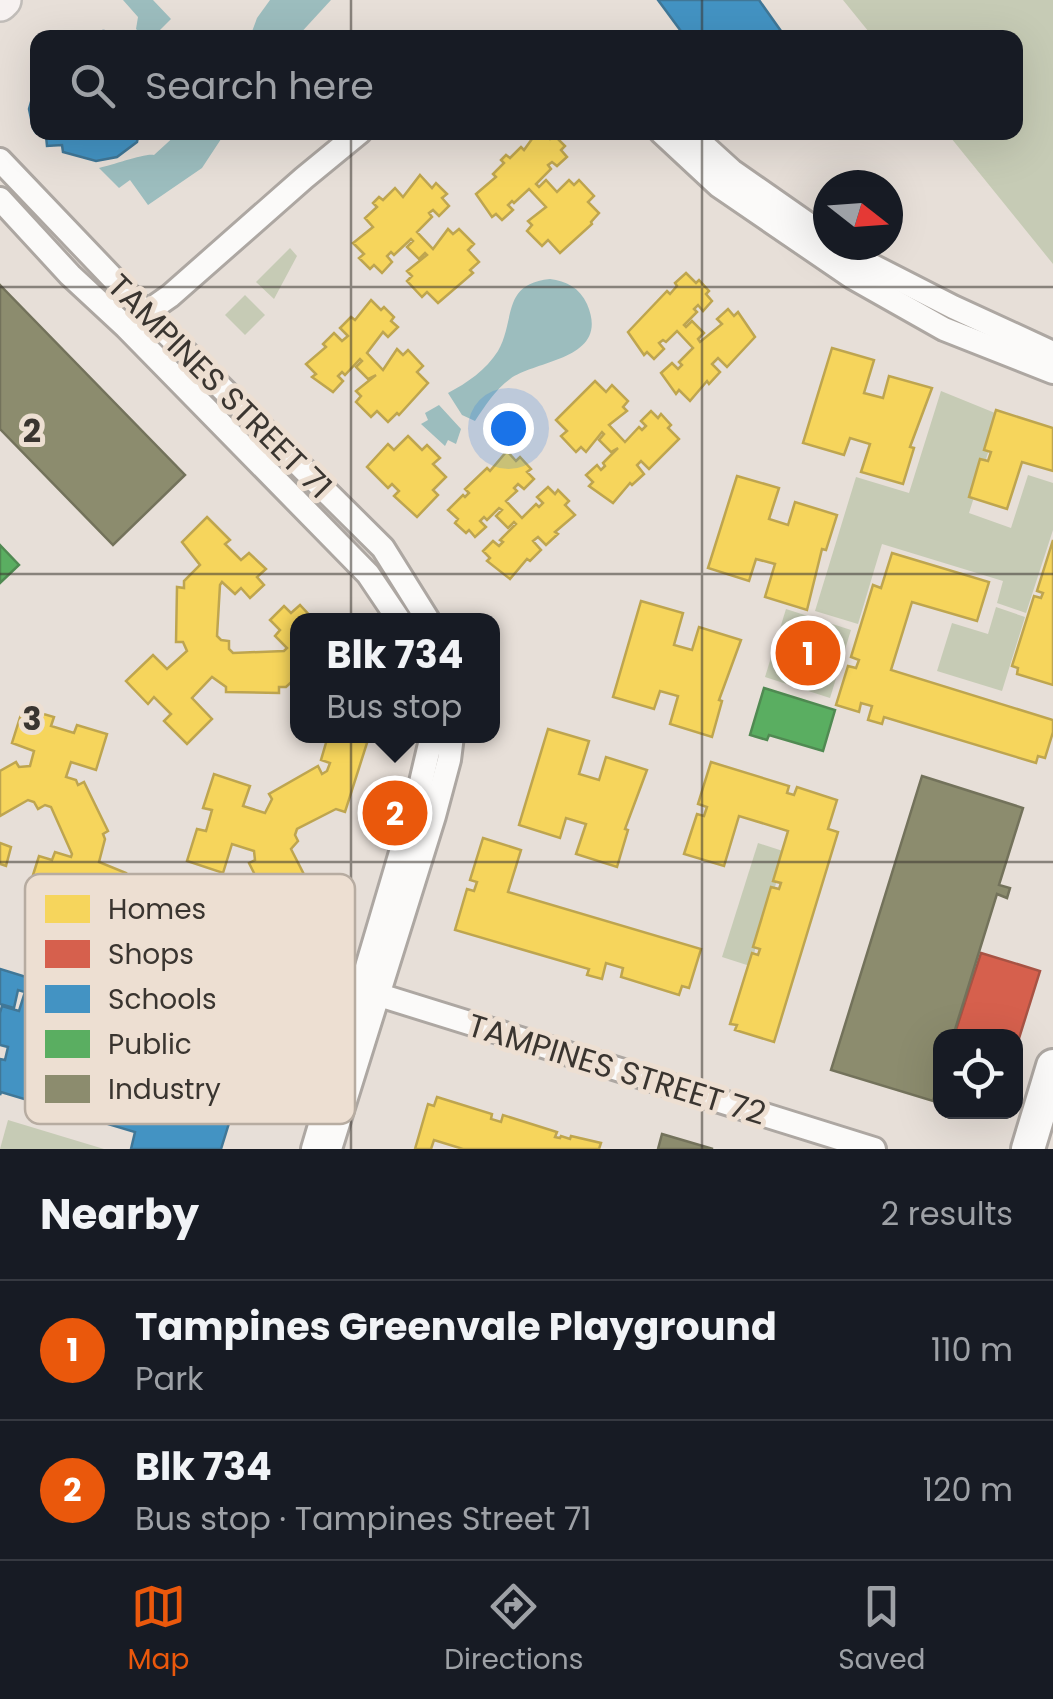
<!DOCTYPE html>
<html lang="en">
<head>
<meta charset="utf-8">
<style>
  :root { --surface:#171b24; --page:#242831; --text:#f1f3f6; --muted:#9ea1a6; --line:#363941; --accent:#ea580c }
  body { margin:0; font-family:Poppins,sans-serif; background:var(--page); color:var(--text) }
  .controls { position:absolute; right:30px; bottom:30px; display:grid; overflow:hidden; border-radius:20px; box-shadow:0 10px 40px #0002 }
  .controls button { width:90px; height:90px; display:grid; place-items:center; padding:0; border:0; border-bottom:2px solid var(--line); background:var(--surface); color:var(--text); font:50px sans-serif }
  .compass { position:absolute; left:813px; top:170px; width:90px; height:90px; border-radius:50%; background:var(--surface); box-shadow:0 10px 40px #0002; rotate:107deg }
  .you { position:absolute; left:508px; top:428px; width:35px; height:35px; margin:-25px; border:8px solid #fff; border-radius:50%; background:#1a73e8; box-shadow:0 0 0 15px #1a73e833 }
  .badge { display:grid; place-items:center; width:65px; height:65px; border-radius:50%; background:var(--accent); color:#fff; font-size:32px; font-weight:700 }
  .pin { position:absolute; translate:-50% -50%; border:5px solid #fff; box-shadow:0 2px 10px #0006 }
  .popup { position:absolute; left:290px; top:613px; width:210px; height:130px; box-sizing:border-box; display:grid; place-content:center; border-radius:20px; background:var(--surface); filter:drop-shadow(0 2px 8px #0005); font-size:32px; white-space:nowrap; color:var(--muted) }
  .popup b { font-size:38px; color:var(--text) }
  .popup::after { content:''; position:absolute; left:50%; top:100%; margin-left:-20px; border:20px solid transparent; border-top-color:var(--surface) }
  .list { margin:0; padding:0; list-style:none }
  h2 { display:flex; justify-content:space-between; align-items:center; height:130px; margin:0; padding:0 40px; font-size:42px }
  h2 small { font-size:32px; font-weight:400; color:var(--muted) }
  .list li { display:grid; grid-template-columns:65px 1fr auto; gap:30px; align-items:center; box-sizing:border-box; height:140px; padding:0 40px; border-top:2px solid var(--line) }
  .list b { display:block; font-size:38px; white-space:nowrap }
  .list p { margin:0; font-size:32px; white-space:nowrap; color:var(--muted) }
  .list em { font-size:32px; font-style:normal; color:var(--muted) }
  .icon { flex:none; width:55px; height:55px; fill:none; stroke:currentColor; stroke-width:2; stroke-linecap:round; stroke-linejoin:round }
  .map { position:relative; flex:none; width:1053px; height:1149px; overflow:hidden }
  .search { position:absolute; background:var(--surface); box-shadow:0 10px 40px #0002; left:30px; right:30px; top:30px; height:110px; display:flex; align-items:center; gap:25px; box-sizing:border-box; padding:0 35px; border-radius:20px; color:var(--muted); font-size:38px }
  .sheet { height:410px; background:var(--surface) }
  nav { display:flex; justify-content:space-around; align-items:center; box-sizing:border-box; height:140px; border-top:2px solid var(--line); background:var(--surface); font-size:28px; color:var(--muted) }
  nav a { display:grid; justify-items:center; gap:5px }
  nav .on { color:var(--accent) }
  .map>svg:first-child { display:block }
</style>
</head>
<body>
<div class="map">
<svg width="1053" height="1149" viewBox="0 0 1053 1149">
  <rect width="100%" height="100%" fill="#e7dfd8"/>
  <g fill="#c6cbb5">
    <polygon points="843,0 1053,0 1053,264 947,133 1016,132 1016,38 873,37"/>
    <polygon points="290,248 297,256 274,299 256,282"/>
    <polygon points="245,295 265,315 245,335 225,315"/>
    <polygon points="941,391 1000,415 969,513 1011,528 1028,475 1053,483 1053,530 1026,613 997,603 1003,581 882,544 858,624 815,611 856,477 909,493"/>
    <polygon points="996,607 1025,617 1002,691 937,671 952,623 988,634"/>
    <polygon points="786,609 851,630 830,698 765,677"/>
    <polygon points="758,843 786,852 750,966 722,957"/>
    <polygon points="8,1120 104,1149 0,1149"/>
  </g>
  <g fill="#9cbdbe">
    <polygon points="123,0 153,0 171,19 155,35 144,37 136,29 138,17"/>
    <polygon points="270,0 331,0 297,37 250,37 257,18"/>
    <path d="M178,133H225L202,168L148,205L130,180L119,188L99,168C113,165 145,153 154,155Z"/>
    <path d="M550,279C566,281 580,288 587,304C611,360 538,359 510,379C495,390 485,406 475,421L462,415L448,393C467,383 486,370 498,351C516,319 501,284 550,279Z"/>
    <polygon points="439,405 461,429 456,444 448,440 445,446 421,424 428,420 425,413"/>
  </g>
  <g fill="#f6d55c" stroke="#bea54f" stroke-width="2.5">
    <polygon points="537,132 543,132 550,139 554,135 565,146 561,150 567,157 557,166 552,162 548,165 551,169 536,184 539,187 546,180 557,192 569,180 574,185 579,180 594,196 588,202 599,213 591,222 592,224 560,253 548,240 542,246 527,231 532,225 528,221 546,207 529,189 514,203 512,201 508,205 513,210 502,220 496,214 492,217 476,194 496,177 493,174 504,163 501,160 506,155 510,158 521,147 524,150"/>
    <polygon points="420,175 432,188 436,183 447,194 442,198 449,206 439,216 433,210 429,213 432,217 417,232 433,249 448,229 453,234 459,229 474,244 468,250 479,262 470,270 473,273 438,303 427,292 422,297 407,281 412,276 407,271 427,255 425,253 419,259 407,247 413,241 411,239 394,255 391,252 387,256 392,262 382,273 374,265 370,269 359,258 364,254 353,243 373,227 365,218 377,207 373,203 379,197 383,200 395,188 403,197"/>
    <polygon points="686,273 696,283 699,280 709,291 706,294 712,301 703,311 698,305 694,309 697,312 684,325 686,327 692,321 704,333 698,339 700,342 722,324 717,319 728,309 734,316 738,312 755,337 727,367 718,358 712,364 720,372 709,384 707,381 690,401 679,390 676,394 661,373 672,363 678,369 682,365 679,362 693,348 677,331 666,342 663,340 659,343 664,349 654,359 647,352 644,355 628,332 667,291 670,294 677,286 675,283"/>
    <polygon points="371,300 381,310 384,307 394,317 391,321 398,327 388,337 383,332 367,353 383,370 397,349 403,355 408,350 423,366 417,372 428,383 399,415 397,413 388,422 377,411 371,417 356,402 361,396 356,391 376,375 368,379 356,367 362,361 360,359 345,375 342,372 338,376 343,381 333,392 312,377 316,374 306,364 326,347 323,344 334,333 342,341 348,336 340,328 351,317 355,320"/>
    <polygon points="832,348 874,360 864,393 883,398 889,376 932,388 910,447 914,448 903,484 861,472 870,444 850,438 844,455 803,443"/>
    <polygon points="595,381 606,392 612,385 628,401 623,407 627,411 609,425 625,442 639,427 642,430 646,426 641,421 651,411 658,418 661,414 671,425 668,428 679,439 649,469 641,461 637,465 644,474 632,485 630,483 613,503 589,486 593,482 586,475 597,465 601,470 605,466 603,463 618,448 611,452 599,440 604,434 602,432 586,452 581,447 576,452 561,436 567,431 556,420"/>
    <polygon points="996,410 1053,428 1053,471 1022,462 1007,509 969,497 980,459 988,461 991,452 984,450"/>
    <polygon points="408,436 422,450 427,445 440,458 433,464 446,477 433,490 438,495 417,517 394,496 399,491 392,484 388,488 367,467 388,444 394,450"/>
    <polygon points="507,451 516,461 520,457 531,469 527,472 534,479 524,489 518,484 514,488 517,491 506,501 522,518 536,504 539,507 543,503 537,497 548,487 555,494 558,490 569,501 565,505 575,515 555,532 558,534 546,545 538,537 533,541 541,550 530,561 527,559 510,579 487,561 490,558 483,551 493,541 499,546 503,542 500,540 516,524 514,522 508,528 496,516 502,510 499,508 487,520 484,517 480,521 486,527 475,537 469,530 466,533 455,523 458,519 448,510 463,495 465,497 469,493 465,489 487,468 490,471"/>
    <polygon points="737,476 779,488 769,519 788,525 795,502 837,515 826,550 822,549 807,610 765,597 775,564 756,559 749,581 708,568"/>
    <polygon points="207,517 230,540 225,544 241,560 249,553 266,569 257,577 264,585 250,598 241,588 235,594 222,582 220,585 217,636 221,640 229,641 229,649 233,653 284,651 287,648 275,636 280,630 270,620 284,606 291,613 300,605 314,620 298,620 298,676 286,687 279,687 279,693 226,692 226,687 212,677 192,698 212,719 187,744 164,721 171,714 154,697 148,704 126,681 153,655 167,669 187,651 183,642 176,642 177,587 184,588 184,581 200,565 182,542"/>
    <polygon points="1053,540 1053,685 1017,674 1018,668 1012,666 1034,596 1041,598 1043,593 1037,591"/>
    <polygon points="892,553 989,582 977,621 912,602 891,670 1053,720 1053,732 1045,758 1038,756 1036,763 884,717 882,724 868,720 872,706 861,703 859,712 836,705 848,666 856,668 859,660 851,657 873,585 881,588"/>
    <polygon points="641,601 683,613 674,645 692,650 699,627 741,640 719,700 722,701 712,737 670,724 678,696 660,691 654,709 613,697"/>
    <polygon points="23,708 54,717 51,726 74,733 77,725 107,734 96,770 71,762 66,777 76,780 78,785 84,782 108,831 103,834 105,839 99,862 126,873 116,907 85,898 86,892 65,885 62,896 39,889 43,878 33,875 39,856 52,860 55,852 71,857 72,854 51,807 45,805 38,809 34,802 28,800 0,816 0,771 16,762 19,767 30,766 34,751 12,743"/>
    <polygon points="548,729 589,741 579,774 599,780 606,757 647,770 625,829 628,830 617,867 576,854 586,824 566,818 560,838 519,825"/>
    <polygon points="328,736 364,736 363,741 367,743 345,812 336,809 297,829 295,835 298,841 291,849 312,890 321,893 299,960 295,958 292,968 260,958 272,921 281,924 284,915 281,909 274,913 249,863 255,860 254,851 232,844 223,873 187,861 197,829 206,831 212,810 203,808 214,774 250,786 243,806 265,813 272,799 269,794 318,766 322,774 327,771 330,763 321,760"/>
    <polygon points="711,762 789,786 787,793 794,795 797,787 837,800 828,829 838,832 774,1042 735,1030 737,1025 730,1024 752,953 758,955 760,949 753,947 771,887 779,889 781,883 773,881 788,831 739,816 724,866 684,854 697,814 704,816 707,807 698,804"/>
    <polygon points="483,838 521,850 508,892 701,949 689,988 682,986 679,995 621,977 623,968 606,963 602,979 587,975 589,969 455,930 467,889 474,891 477,882 470,880"/>
    <polygon points="0,843 11,847 6,866 0,864"/>
    <polygon points="437,1097 492,1114 491,1119 501,1122 503,1115 557,1132 555,1137 560,1138 561,1136 570,1139 571,1136 601,1143 599,1149 463,1149 434,1140 431,1149 415,1149 428,1104 434,1106"/>
  </g>
  <polygon fill="#d6604d" stroke="#a75344" stroke-width="2.5" points="981,953 1040,971 1016,1048 1016,1036 954,1036"/>
  <g fill="#4393c3" stroke="#407797" stroke-width="2.5">
    <polygon points="658,0 759,0 786,38 686,38"/>
    <polygon points="103,31 125,33 132,38 80,38"/>
    <polygon points="38,77 38,132 139,132 137,142 117,157 96,161 63,152 62,145 47,146 46,136 36,133 33,128 29,109"/>
    <polygon points="0,969 182,1025 201,1063 196,1081 238,1094 221,1149 131,1149 135,1132 1,1092 0,1095 0,1059 5,1060 8,1047 0,1045 0,1013 2,1006 19,1011 25,992 18,990 14,1008 0,1004"/>
    <polygon points="273,1047 300,1055 293,1078 305,1082 299,1104 198,1073 201,1063 262,1082"/>
  </g>
  <g fill="#5aae61" stroke="#508a52" stroke-width="2.5">
    <polygon points="0,545 19,565 0,583"/>
    <polygon points="764,688 835,710 823,751 769,735 767,740 750,735"/>
  </g>
  <g fill="#8c8c6e" stroke="#73725b" stroke-width="2.5">
    <polygon points="0,285 185,475 113,545 0,429"/>
    <polygon points="922,776 1023,808 999,885 1010,888 1007,898 997,894 953,1036 940,1036 940,1076 933,1101 831,1070"/>
    <polygon points="662,1134 713,1149 658,1149"/>
  </g>
  <g fill="none" stroke-linecap="round" stroke-linejoin="round">
    <defs>
      <g id="street">
        <polyline points="661,132 719,186 852,277 944,329 1053,372"/>
        <polyline points="689,132 732,171 828,238"/>
        <polyline points="0,160 146,313 383,548 428,620"/>
        <polyline points="0,199 70,275 126,327 368,574 399,620"/>
        <polyline points="838,245 861,260 953,307 1053,353"/>
        <polyline points="137,319 170,296 304,178 360,132"/>
        <polyline points="360,989 874,1149"/>
        <polyline points="313,1149 418,795 430,744 429,736"/>
        <polyline points="330,1149 434,816 449,760 452,736"/>
      </g>
      <polyline id="secondary" points="1028,1149 1053,1066"/>
      <polyline id="primary" points="0,3 3,0"/>
    </defs>
    <use href="#street" stroke="#ada7a2" stroke-width="28"/>
    <use href="#secondary" stroke="#ada7a2" stroke-width="38"/>
    <use href="#primary" stroke="#c0bcb8" stroke-width="40"/>
    <use href="#street" stroke="#fbfaf9" stroke-width="22"/>
    <use href="#secondary" stroke="#fbfaf9" stroke-width="32"/>
    <use href="#primary" stroke="#f7f2f1" stroke-width="35"/>
  </g>
  <path fill="none" stroke="#3a3530" stroke-width="2.5" stroke-opacity="0.55" d="M351,0V38M702,0V38M351,132V1149M702,132V1149M0,287H1053M0,574H1053M0,862H1053"/>
  <g text-anchor="middle" dominant-baseline="central" stroke-width="10" stroke-linejoin="round" paint-order="stroke">
    <g font-size="32" fill="#3a3530" stroke="#eddfd2">
      <text transform="translate(220 386) rotate(45)">TAMPINES STREET 71</text>
      <text transform="translate(617 1069) rotate(17)">TAMPINES STREET 72</text>
    </g>
  </g>
  <rect x="25" y="874" width="330" height="250" rx="15" fill="#eddfd2" stroke="#b7aca1" stroke-width="2.5"/>
  <rect x="45" y="895" width="45" height="28" fill="#f6d55c"/>
  <rect x="45" y="940" width="45" height="28" fill="#d6604d"/>
  <rect x="45" y="985" width="45" height="28" fill="#4393c3"/>
  <rect x="45" y="1030" width="45" height="28" fill="#5aae61"/>
  <rect x="45" y="1075" width="45" height="28" fill="#8c8c6e"/>
  <g font-size="28" fill="#3a3530">
    <text x="108" y="919">Homes</text>
    <text x="108" y="964">Shops</text>
    <text x="108" y="1009">Schools</text>
    <text x="108" y="1054">Public</text>
    <text x="108" y="1099">Industry</text>
  </g>
  <g font-size="32" text-anchor="middle" font-weight="bold" fill="#3a3530" stroke="#eddfd2" stroke-width="10" stroke-linejoin="round" paint-order="stroke">
    <text x="32" y="442">2</text>
    <text x="32" y="730">3</text>
  </g>
</svg>
<div class="controls">
<button><svg class="icon" aria-label="locate" viewBox="0 0 24 24"><circle cx="12" cy="12" r="6"/><path d="M12 2v4M12 18v4M2 12h4M18 12h4"/></svg></button>
</div>
<svg class="compass" viewBox="-18 -18 36 36"><path d="M0-13l5 13h-10z" fill="#e53935"/><path d="M0 13l5-13h-10z" fill="#9ea1a6"/></svg>
<div class="you"></div>
<div class="pin badge" style="left:808px;top:653px">1</div>
<div class="pin badge" style="left:395px;top:813px">2</div>
<div class="popup"><b>Blk 734</b>Bus stop</div>
<div class="search"><svg class="icon" aria-label="search" viewBox="0 0 24 24"><circle cx="10" cy="10" r="6"/><path d="M15 15l6 6"/></svg>Search here</div>
</div>
<section class="sheet">
<h2>Nearby<small>2 results</small></h2>
<ul class="list">
<li><span class="badge">1</span><div><b>Tampines Greenvale Playground</b><p>Park</p></div><em>110 m</em></li>
<li><span class="badge">2</span><div><b>Blk 734</b><p>Bus stop · Tampines Street 71</p></div><em>120 m</em></li>
</ul>
</section>
<nav>
<a class="on"><svg class="icon" aria-label="map" viewBox="0 0 24 24"><path d="M3 6l6-2 6 2 6-2v14l-6 2-6-2-6 2zM9 4v14M15 6v14"/></svg>Map</a>
<a><svg class="icon" aria-label="directions" viewBox="0 0 24 24"><path d="M12 3l9 9-9 9-9-9zM9 14v-3h6M13 9l2 2-2 2"/></svg>Directions</a>
<a><svg class="icon" aria-label="saved" viewBox="0 0 24 24"><path d="M7 4h10v16l-5-4-5 4z"/></svg>Saved</a>
</nav>
</body>
</html>
